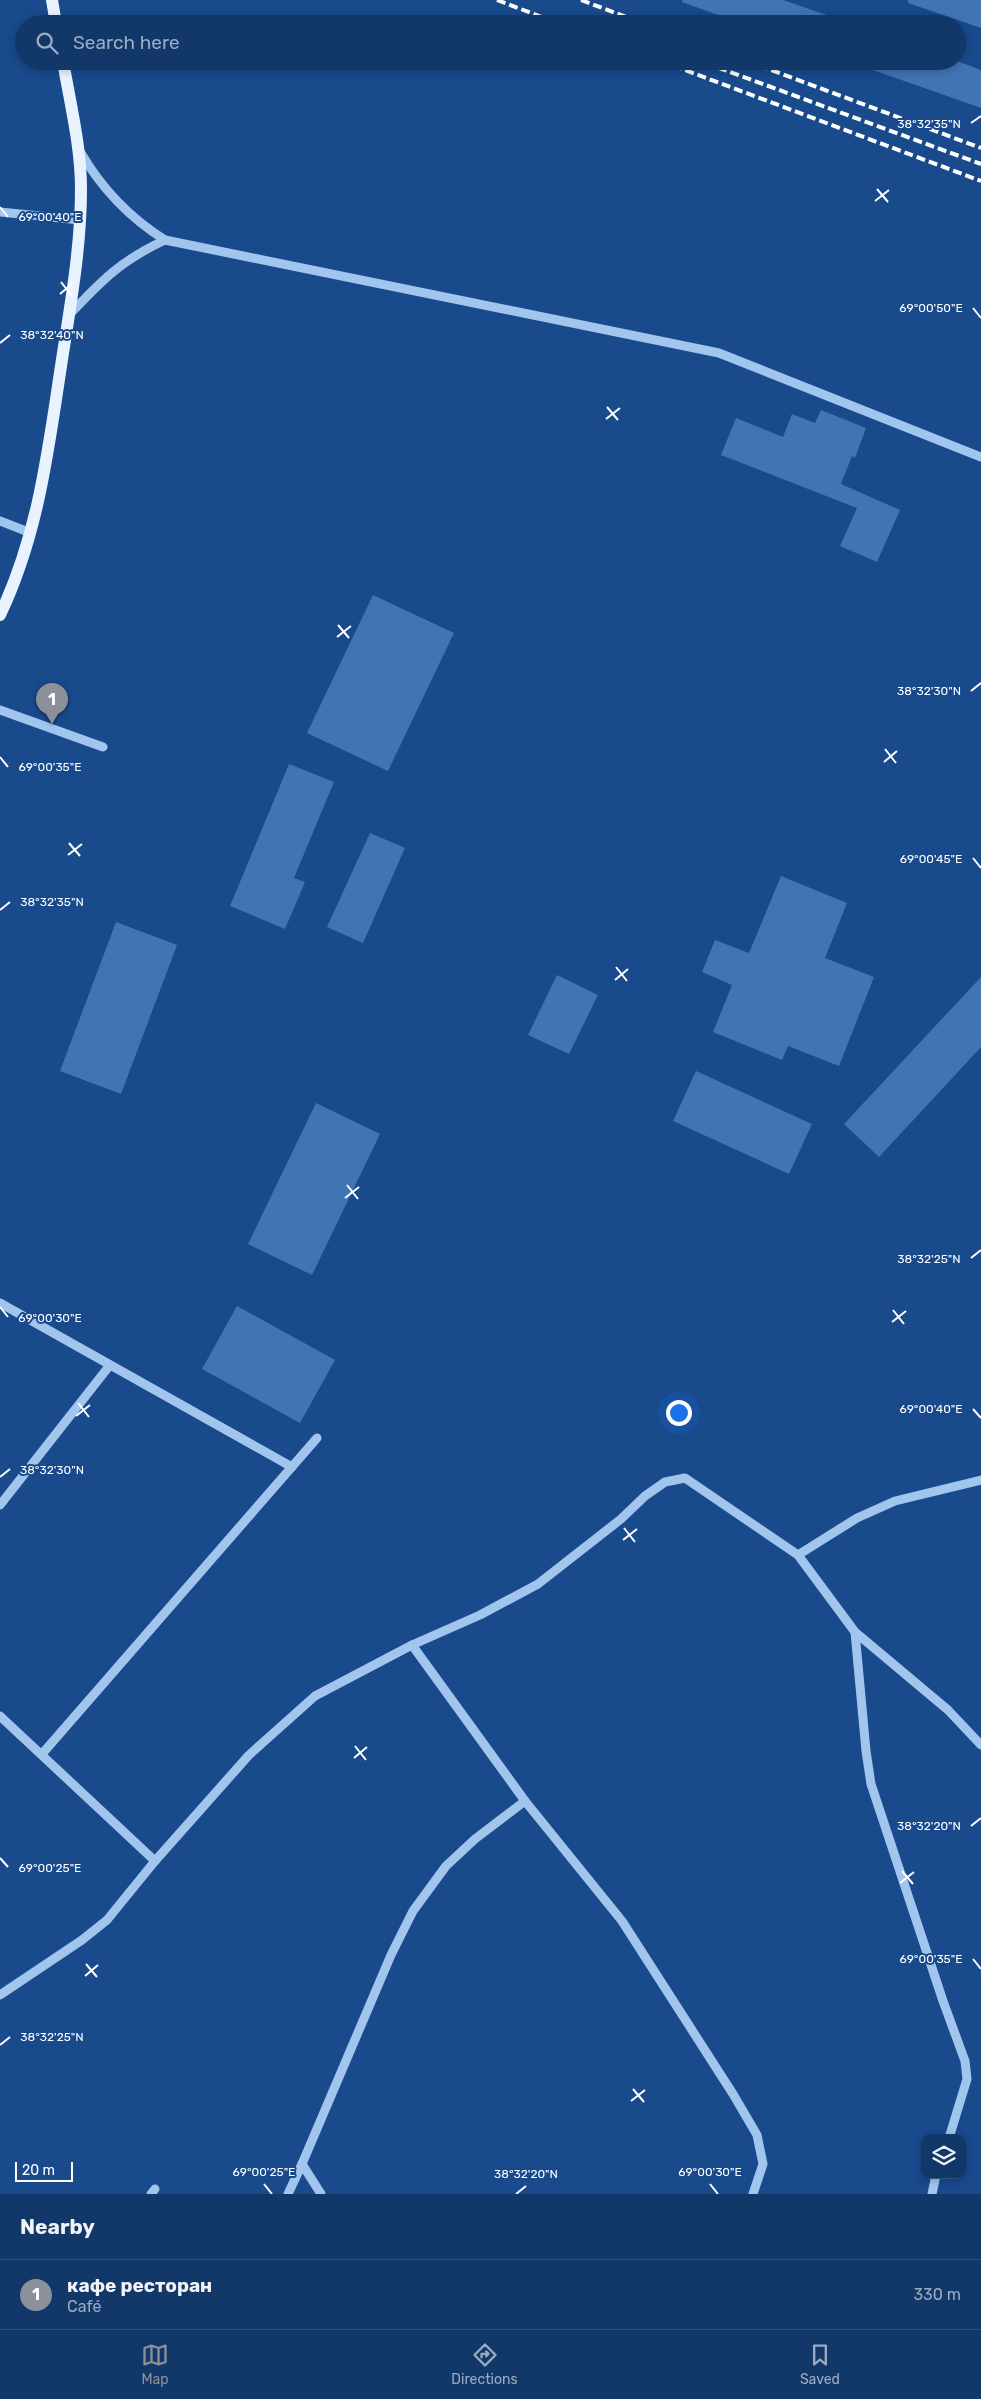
<!DOCTYPE html>
<html lang="en">
<head>
<meta charset="utf-8">
<style>
  :root { --surface:#123869; --page:#1f4371; --text:#f1f3f6; --muted:#9cacc0; --line:#31527d; --accent:#8c9099 }
  body { margin:0; font-family:Rubik,sans-serif; background:var(--page); color:var(--text) }
  .controls { position:absolute; right:15px; bottom:15px; display:grid; overflow:hidden; border-radius:10px; box-shadow:0 2px 8px #0003 }
  .controls button { width:45px; height:45px; display:grid; place-items:center; padding:0; border:0; border-bottom:1px solid var(--line); background:var(--surface); color:var(--text); font:25px sans-serif }
  .scale { position:absolute; left:15px; bottom:12px; width:58px; box-sizing:border-box; padding-left:5px; border:2px solid #fff; border-top:0; font-size:14px; line-height:18px; white-space:nowrap; color:#fff; -webkit-text-stroke:4px #184a8c; paint-order:stroke }
  .you { position:absolute; left:678px; top:1412px; width:18px; height:18px; margin:-12px; border:4px solid #fff; border-radius:50%; background:#1a73e8; box-shadow:0 0 0 8px #1a73e833 }
  .badge { display:grid; place-items:center; width:32px; height:32px; border-radius:50%; background:var(--accent); color:#fff; font-size:16px; font-weight:700 }
  .pin { position:absolute; translate:-50% -41px; filter:drop-shadow(0 1px 2px #0008) }
  .pin::after { content:''; position:absolute; top:26px; width:18px; height:15px; background:inherit; clip-path:polygon(0 0,100% 0,50% 100%) }
  .list { margin:0; padding:0; list-style:none }
  h2 { display:flex; justify-content:space-between; align-items:center; height:65px; margin:0; padding:0 20px; font-size:21px }
  h2 small { font-size:16px; font-weight:400; color:var(--muted) }
  .list li { display:grid; grid-template-columns:32px 1fr auto; gap:15px; align-items:center; box-sizing:border-box; height:70px; padding:0 20px; border-top:1px solid var(--line) }
  .list b { display:block; font-size:19px; white-space:nowrap }
  .list p { margin:0; font-size:16px; white-space:nowrap; color:var(--muted) }
  .list em { font-size:16px; font-style:normal; color:var(--muted) }
  .icon { flex:none; width:28px; height:28px; fill:none; stroke:currentColor; stroke-width:2; stroke-linecap:round; stroke-linejoin:round }
  .map { position:relative; flex:none; width:981px; height:2194px; overflow:hidden }
  .search { position:absolute; background:var(--surface); box-shadow:0 2px 8px #0003; left:15px; right:15px; top:15px; height:55px; display:flex; align-items:center; gap:12px; box-sizing:border-box; padding:0 18px; border-radius:28px; color:var(--muted); font-size:19px }
  .sheet { height:135px; background:var(--surface) }
  nav { display:flex; justify-content:space-around; align-items:center; box-sizing:border-box; height:70px; border-top:1px solid var(--line); background:var(--surface); font-size:14px; color:var(--muted) }
  nav a { display:grid; justify-items:center; gap:2px }
  nav .on { color:var(--accent) }
  .map>svg:first-child { display:block }
</style>
</head>
<body>
<div class="map">
<svg width="981" height="2194" viewBox="0 0 981 2194">
  <rect width="100%" height="100%" fill="#184a8c"/>
  <g fill="#4074b4">
    <polygon points="682,0 783,0 844,21 843,24 743,24 682,2"/>
    <polygon points="908,0 981,0 981,28 908,3"/>
    <polygon points="856,61 957,61 981,70 981,108 856,64"/>
    <polygon points="821,410 866,428 855,458 852,456 841,484 900,510 877,562 840,546 857,508 721,455 736,418 783,437 792,414 815,423"/>
    <polygon points="373,595 454,633 388,771 307,733"/>
    <polygon points="289,764 334,782 294,878 305,882 285,929 230,906"/>
    <polygon points="370,833 405,848 363,943 327,927"/>
    <polygon points="781,876 847,903 825,958 874,977 839,1066 788,1046 782,1060 713,1032 732,985 702,972 715,940 749,953"/>
    <polygon points="116,922 177,945 121,1094 60,1071"/>
    <polygon points="557,975 598,995 569,1054 528,1035"/>
    <polygon points="981,977 981,1047 879,1157 844,1124"/>
    <polygon points="696,1071 812,1124 789,1174 673,1121"/>
    <polygon points="316,1103 380,1134 312,1275 248,1244"/>
    <polygon points="237,1306 335,1360 300,1423 202,1369"/>
  </g>
  <g fill="none" stroke-linecap="round" stroke-linejoin="round">
    <g stroke="#a2c5ee" stroke-width="9">
      <path d="M81,153C102,189 130,218 165,240L719,353L981,457"/>
      <polyline points="0,212 80,220"/>
      <path d="M71,313C103,279 122,260 165,240"/>
      <polyline points="0,521 31,533"/>
      <polyline points="0,710 103,747"/>
      <polyline points="0,1303 292,1467"/>
      <polyline points="0,1505 110,1365"/>
      <polyline points="798,1555 855,1632 866,1751 871,1784 943,2001 965,2061 967,2079 949,2138"/>
      <polyline points="855,1632 948,1710 981,1745"/>
      <polyline points="412,1645 525,1801 622,1921 733,2094 757,2135 763,2164 753,2194"/>
      <polyline points="0,1716 155,1861"/>
      <polyline points="42,1754 317,1438"/>
      <polyline points="0,1995 82,1940 107,1920 155,1861 249,1755 315,1696 412,1645 480,1615 538,1584 621,1519 645,1496 665,1482 685,1478 798,1555 857,1518 895,1501 981,1480"/>
      <polyline points="151,2194 155,2189"/>
      <polyline points="288,2194 302,2164"/>
      <polyline points="321,2194 302,2164 391,1955 413,1911 446,1866 475,1839 525,1801"/>
      <polyline points="932,2194 936,2175"/>
    </g>
    <g stroke="#e9f2ff" stroke-width="12">
      <polyline points="52,0 56,24"/>
      <path d="M0,615C38,535 48,452 61,366C70,307 81,249 81,189C81,146 70,103 63,61"/>
    </g>
    <g stroke="#fff" stroke-width="4" stroke-dasharray="9 4" stroke-linecap="butt">
      <polyline points="497,0 560,24"/>
      <polyline points="581,0 645,24"/>
      <polyline points="661,61 981,181"/>
      <polyline points="693,61 722,69 981,164"/>
      <polyline points="747,61 981,148"/>
    </g>
  </g>
  <path fill="none" stroke="#fff" stroke-width="2" d="M971,123L981,116M877,189L888,202M875,201L889,190M0,207L8,217M61,282L72,296M60,294L73,283M973,308L981,318M0,343L10,335M607,407L618,420M606,419L620,408M338,625L349,638M337,637L351,626M971,691L981,683M885,749L896,763M0,757L8,767M884,762L897,751M69,843L80,856M68,855L82,844M973,858L981,868M0,910L10,902M616,967L627,981M615,980L628,969M347,1185L358,1199M345,1198L359,1187M971,1258L981,1250M0,1307L8,1317M893,1310L904,1324M892,1322L906,1311M78,1403L89,1417M973,1409L981,1418M76,1416L90,1405M0,1477L10,1469M624,1528L635,1542M623,1540L637,1529M355,1746L366,1760M354,1758L367,1747M971,1826L981,1818M0,1858L8,1867M902,1871L913,1884M900,1883L914,1872M973,1959L981,1969M86,1964L97,1977M85,1976L98,1965M0,2045L10,2037M633,2089L644,2102M631,2101L645,2090M264,2184L272,2194M710,2184L718,2194M516,2194L526,2186"/>
  <g font-size="12" text-anchor="middle" fill="#fff" stroke="#184a8c" stroke-width="4" stroke-linejoin="round" paint-order="stroke">
    <text x="929" y="128">38°32'35"N</text>
    <text x="50" y="221">69°00'40"E</text>
    <text x="931" y="312">69°00'50"E</text>
    <text x="52" y="339">38°32'40"N</text>
    <text x="929" y="695">38°32'30"N</text>
    <text x="50" y="771">69°00'35"E</text>
    <text x="931" y="863">69°00'45"E</text>
    <text x="52" y="906">38°32'35"N</text>
    <text x="929" y="1263">38°32'25"N</text>
    <text x="50" y="1322">69°00'30"E</text>
    <text x="931" y="1413">69°00'40"E</text>
    <text x="52" y="1474">38°32'30"N</text>
    <text x="929" y="1830">38°32'20"N</text>
    <text x="50" y="1872">69°00'25"E</text>
    <text x="931" y="1963">69°00'35"E</text>
    <text x="52" y="2041">38°32'25"N</text>
    <text x="264" y="2176">69°00'25"E</text>
    <text x="710" y="2176">69°00'30"E</text>
    <text x="526" y="2178">38°32'20"N</text>
  </g>
</svg>
<div class="controls">
<button><svg class="icon" aria-label="layers" viewBox="0 0 24 24"><path d="M12 4l9 5-9 5-9-5zM3 14l9 5 9-5"/></svg></button>
</div>
<div class="scale">20 m</div>
<div class="you"></div>
<div class="pin badge" style="left:52px;top:724px">1</div>
<div class="search"><svg class="icon" aria-label="search" viewBox="0 0 24 24"><circle cx="10" cy="10" r="6"/><path d="M15 15l6 6"/></svg>Search here</div>
</div>
<section class="sheet">
<h2>Nearby<small></small></h2>
<ul class="list">
<li><span class="badge">1</span><div><b>кафе ресторан</b><p>Café</p></div><em>330 m</em></li>
</ul>
</section>
<nav>
<a class="on"><svg class="icon" aria-label="map" viewBox="0 0 24 24"><path d="M3 6l6-2 6 2 6-2v14l-6 2-6-2-6 2zM9 4v14M15 6v14"/></svg>Map</a>
<a><svg class="icon" aria-label="directions" viewBox="0 0 24 24"><path d="M12 3l9 9-9 9-9-9zM9 14v-3h6M13 9l2 2-2 2"/></svg>Directions</a>
<a><svg class="icon" aria-label="saved" viewBox="0 0 24 24"><path d="M7 4h10v16l-5-4-5 4z"/></svg>Saved</a>
</nav>
</body>
</html>
